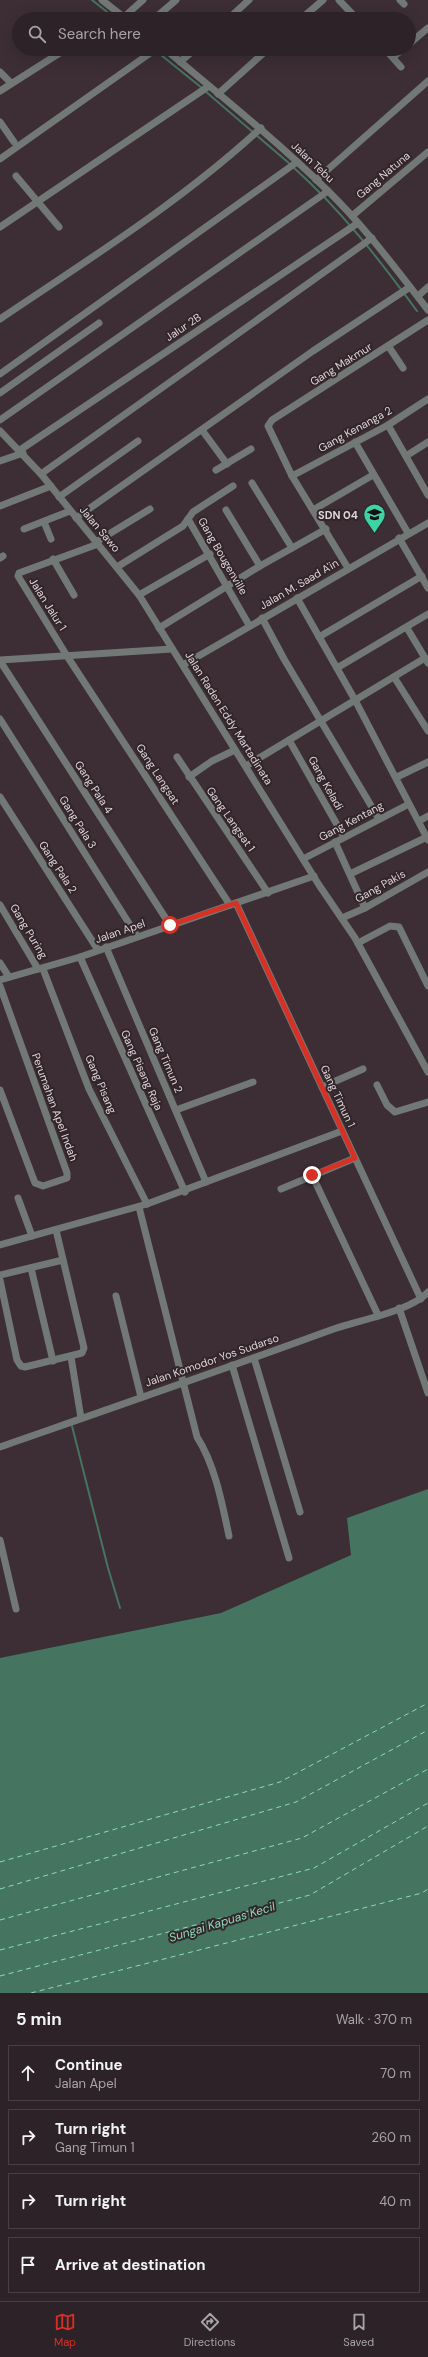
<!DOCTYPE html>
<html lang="en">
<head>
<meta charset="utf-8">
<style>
  :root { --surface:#2d2227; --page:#352a2f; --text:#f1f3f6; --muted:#a7a4a7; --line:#483f44; --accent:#d93025 }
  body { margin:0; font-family:"DM Sans",sans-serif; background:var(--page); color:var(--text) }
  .stop { position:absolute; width:12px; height:12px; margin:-9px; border:3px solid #d93025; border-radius:50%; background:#fff }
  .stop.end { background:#d93025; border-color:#fff; box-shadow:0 1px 4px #0008 }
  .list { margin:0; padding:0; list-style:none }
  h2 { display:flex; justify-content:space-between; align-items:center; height:52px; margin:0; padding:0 16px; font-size:17px }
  h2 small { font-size:13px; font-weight:400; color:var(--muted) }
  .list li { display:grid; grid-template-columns:26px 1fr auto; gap:12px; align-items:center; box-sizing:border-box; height:56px; margin:0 8px 8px; padding:0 8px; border:1px solid var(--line); border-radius:0px }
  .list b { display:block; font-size:15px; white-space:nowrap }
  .list p { margin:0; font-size:13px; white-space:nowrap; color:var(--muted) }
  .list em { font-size:13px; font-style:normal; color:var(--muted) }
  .icon { flex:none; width:22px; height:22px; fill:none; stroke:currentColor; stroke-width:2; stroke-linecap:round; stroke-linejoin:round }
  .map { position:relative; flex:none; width:428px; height:1993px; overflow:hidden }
  .search { position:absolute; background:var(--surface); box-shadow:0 4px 16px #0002; left:12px; right:12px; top:12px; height:44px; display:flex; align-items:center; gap:10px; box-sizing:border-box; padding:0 14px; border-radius:22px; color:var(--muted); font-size:15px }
  .sheet { height:308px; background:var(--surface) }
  nav { display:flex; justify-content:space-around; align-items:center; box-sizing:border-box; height:56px; border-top:1px solid var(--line); background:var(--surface); font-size:11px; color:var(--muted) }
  nav a { display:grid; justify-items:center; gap:2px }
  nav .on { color:var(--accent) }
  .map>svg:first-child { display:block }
</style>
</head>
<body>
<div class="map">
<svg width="428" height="1993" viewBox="0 0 428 1993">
  <rect width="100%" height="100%" fill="#3c2e34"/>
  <polygon fill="#457461" points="428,1489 428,1993 0,1993 0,1658 221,1613 351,1555 347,1518"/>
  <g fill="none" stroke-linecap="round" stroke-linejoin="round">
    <g stroke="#457461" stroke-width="2">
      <polyline points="92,0 116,19"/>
      <polyline points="156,51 202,88"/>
      <polyline points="205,91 290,164"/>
      <path d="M293,167C341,210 379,259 417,311"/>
      <polyline points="72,1426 108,1568 120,1608"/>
    </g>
    <g stroke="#8cdbbc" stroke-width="1" stroke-dasharray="5 4" stroke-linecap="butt">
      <polyline points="0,1862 280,1782 428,1703"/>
      <polyline points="0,1889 296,1802 428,1730"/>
      <polyline points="0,1920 302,1838 428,1769"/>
      <polyline points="0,1950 314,1868 428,1803"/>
      <polyline points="0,1976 310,1895 428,1826"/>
      <polyline points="31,1993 422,1893 428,1889"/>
    </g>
    <g stroke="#717875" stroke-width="7">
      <polyline points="102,0 126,19"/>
      <polyline points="339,0 357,19"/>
      <polyline points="400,0 404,4"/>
      <polyline points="124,17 143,0"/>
      <polyline points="154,19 176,0"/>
      <polyline points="228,19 249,0"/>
      <polyline points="301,19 323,0"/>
      <polyline points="409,44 428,28"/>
      <path d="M165,49C220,95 276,140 328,191C365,227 396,269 428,310"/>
      <polyline points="385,49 401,67"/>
      <polyline points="393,57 403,49"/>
      <polyline points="180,62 195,49"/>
      <polyline points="0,72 11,83"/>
      <polyline points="0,91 66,49"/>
      <polyline points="218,94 268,49"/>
      <polyline points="0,122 14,142"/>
      <polyline points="0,159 156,49"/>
      <polyline points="16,176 59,227"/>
      <polyline points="316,180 428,81"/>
      <polyline points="352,216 428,152"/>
      <polyline points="0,227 209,86"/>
      <polyline points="418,296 428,287"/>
      <path d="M0,319C89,259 182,201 261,128"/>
      <polyline points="389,347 403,368"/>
      <polyline points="0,374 297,162"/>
      <polyline points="0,393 99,323"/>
      <polyline points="0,420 328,191"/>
      <polyline points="388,425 428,495"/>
      <polyline points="202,430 227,464"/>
      <polyline points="0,431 41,474 139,595 319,885 355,938 428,1072"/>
      <polyline points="355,442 408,533"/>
      <polyline points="20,450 358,223"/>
      <polyline points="406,456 428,442"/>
      <polyline points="0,461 23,453"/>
      <polyline points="216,470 251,449"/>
      <polyline points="41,474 372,238"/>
      <polyline points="292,476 388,425 428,399"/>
      <polyline points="252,483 292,548"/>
      <polyline points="59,497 138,441"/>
      <polyline points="0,506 51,486"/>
      <polyline points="226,510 260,566"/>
      <polyline points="313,510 373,475"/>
      <polyline points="76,518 313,351 410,287"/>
      <polyline points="188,519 249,625"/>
      <polyline points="44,522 51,539"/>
      <polyline points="24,529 70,511"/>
      <polyline points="399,538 428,588"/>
      <polyline points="96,542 150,509"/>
      <polyline points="98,544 19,573 18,576 67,656 230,905"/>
      <polyline points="0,558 3,556"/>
      <polyline points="53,559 74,595"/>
      <polyline points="117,567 183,526 193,512 233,486"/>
      <polyline points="348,568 292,476 268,426 272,420 428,320"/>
      <polyline points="139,595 210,554"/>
      <polyline points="297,598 355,700 428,840"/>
      <polyline points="262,618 284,659 379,819"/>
      <polyline points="159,628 260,566 326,529"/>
      <polyline points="407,628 428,663"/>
      <polyline points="319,637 422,576"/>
      <polyline points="0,660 172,649"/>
      <polyline points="0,661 170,925"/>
      <polyline points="183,665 428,523"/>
      <polyline points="337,668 428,614"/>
      <polyline points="394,677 428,731"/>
      <polyline points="0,719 137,936"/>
      <polyline points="289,740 344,837"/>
      <polyline points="177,757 268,893"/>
      <polyline points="246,766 425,658"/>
      <polyline points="189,777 212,761 235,750"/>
      <polyline points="397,777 428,762"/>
      <polyline points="0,797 98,950"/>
      <polyline points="419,821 428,816"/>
      <polyline points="335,842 365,908"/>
      <polyline points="303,859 409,804"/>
      <polyline points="350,874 427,837"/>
      <polyline points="236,903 421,1299"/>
      <polyline points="0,905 38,969"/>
      <polyline points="342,918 365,908 428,872"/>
      <polyline points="358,943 390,926 399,927 428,986"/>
      <polyline points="106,947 206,1182"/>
      <polyline points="80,957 185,1192"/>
      <polyline points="0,963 9,977"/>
      <polyline points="43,969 89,1089 147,1204"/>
      <polyline points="0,980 80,957 314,876"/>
      <polyline points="0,986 67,1173 67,1178 43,1186 35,1183 0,1090"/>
      <polyline points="377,1085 387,1105 395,1112 428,1102"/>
      <polyline points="322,1087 363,1069"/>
      <polyline points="176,1110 253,1082"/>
      <polyline points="312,1175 378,1315"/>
      <polyline points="281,1189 355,1158"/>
      <polyline points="18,1198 32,1236"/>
      <path d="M139,1207L197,1437C215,1465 222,1503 229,1536"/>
      <polyline points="0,1245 147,1204 342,1131"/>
      <polyline points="31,1268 53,1361"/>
      <polyline points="0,1275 63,1260"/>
      <polyline points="0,1280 17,1360 21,1366 25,1367 82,1353 84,1348 56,1230"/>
      <polyline points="116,1296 141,1397"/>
      <polyline points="399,1308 428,1393"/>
      <polyline points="71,1357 81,1418"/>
      <polyline points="254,1358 300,1512"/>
      <polyline points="232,1365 289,1558"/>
      <path d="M0,1447C109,1409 219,1371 328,1331C353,1321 411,1312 428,1292"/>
      <polyline points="0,1540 16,1609"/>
    </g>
  </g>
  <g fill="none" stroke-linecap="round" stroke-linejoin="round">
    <polyline stroke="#d93025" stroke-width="5" points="170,925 236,903 355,1158 312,1175"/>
  </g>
  <defs>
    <symbol id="school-pin" viewBox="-11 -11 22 30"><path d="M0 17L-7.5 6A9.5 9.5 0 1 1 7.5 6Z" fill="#3cd4a4" stroke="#32252a"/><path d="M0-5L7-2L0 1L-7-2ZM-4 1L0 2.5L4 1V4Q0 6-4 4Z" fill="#111"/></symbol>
  </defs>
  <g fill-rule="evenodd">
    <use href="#school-pin" x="362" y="502" width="25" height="34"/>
  </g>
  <g text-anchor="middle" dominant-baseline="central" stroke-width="4" stroke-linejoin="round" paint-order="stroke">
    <g font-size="11" fill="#dfd6d9" stroke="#32252a">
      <text transform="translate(313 162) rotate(43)">Jalan Tebu</text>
      <text transform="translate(383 175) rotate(-40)">Gang Natuna</text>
      <text transform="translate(183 327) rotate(-34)">Jalur 2B</text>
      <text transform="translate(341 364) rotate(-32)">Gang Makmur</text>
      <text transform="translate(355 429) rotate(-29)">Gang Kenanga 2</text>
      <text transform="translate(100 529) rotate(50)">Jalan Sawo</text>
      <text transform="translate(223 556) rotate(60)">Gang Bougenville</text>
      <text transform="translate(299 584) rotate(-30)">Jalan M. Saad A'in</text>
      <text transform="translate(48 604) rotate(58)">Jalan Jalur 1</text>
      <text transform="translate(229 718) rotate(58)">Jalan Raden Eddy Martadinata</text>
      <text transform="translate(158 774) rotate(57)">Gang Langsat</text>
      <text transform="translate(326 783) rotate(61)">Gang Keladi</text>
      <text transform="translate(94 787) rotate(57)">Gang Pala 4</text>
      <text transform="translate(231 819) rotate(55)">Gang Langsat 1</text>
      <text transform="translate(351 821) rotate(-28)">Gang Kentang</text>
      <text transform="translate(78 822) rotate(58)">Gang Pala 3</text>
      <text transform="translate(58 867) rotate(57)">Gang Pala 2</text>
      <text transform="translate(380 886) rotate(-29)">Gang Pakis</text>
      <text transform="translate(29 931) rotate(59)">Gang Puring</text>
      <text transform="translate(120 931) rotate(-19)">Jalan Apel</text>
      <text transform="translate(166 1060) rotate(67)">Gang Timun 2</text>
      <text transform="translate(142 1070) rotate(66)">Gang Pisang Raja</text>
      <text transform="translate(101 1084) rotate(67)">Gang Pisang</text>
      <text transform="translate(338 1096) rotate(65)">Gang Timun 1</text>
      <text transform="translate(55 1107) rotate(70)">Perumahan Apel Indah</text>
      <text transform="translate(212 1360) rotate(-19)">Jalan Komodor Yos Sudarso</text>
    </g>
    <g font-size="11" font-weight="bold" fill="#dfd6d9" stroke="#32252a" text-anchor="end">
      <text x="358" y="515">SDN 04</text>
    </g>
    <g font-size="12" font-style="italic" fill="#8cdbbc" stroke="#32252a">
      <text transform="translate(222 1922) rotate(-17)">Sungai Kapuas Kecil</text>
    </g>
  </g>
</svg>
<div class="stop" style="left:170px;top:925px"></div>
<div class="stop end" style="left:312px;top:1175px"></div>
<div class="search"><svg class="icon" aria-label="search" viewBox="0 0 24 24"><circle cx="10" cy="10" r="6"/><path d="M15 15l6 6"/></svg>Search here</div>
</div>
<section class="sheet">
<h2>5 min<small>Walk · 370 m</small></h2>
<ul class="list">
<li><svg class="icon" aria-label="ahead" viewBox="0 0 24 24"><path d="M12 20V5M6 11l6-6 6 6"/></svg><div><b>Continue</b><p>Jalan Apel</p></div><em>70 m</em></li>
<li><svg class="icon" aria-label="right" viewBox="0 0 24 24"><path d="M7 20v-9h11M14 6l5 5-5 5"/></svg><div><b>Turn right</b><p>Gang Timun 1</p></div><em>260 m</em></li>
<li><svg class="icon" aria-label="right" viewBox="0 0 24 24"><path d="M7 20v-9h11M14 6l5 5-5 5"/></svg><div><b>Turn right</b></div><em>40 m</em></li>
<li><svg class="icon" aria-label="arrive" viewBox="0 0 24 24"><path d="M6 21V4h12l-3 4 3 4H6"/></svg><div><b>Arrive at destination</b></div></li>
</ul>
</section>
<nav>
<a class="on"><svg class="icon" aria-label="map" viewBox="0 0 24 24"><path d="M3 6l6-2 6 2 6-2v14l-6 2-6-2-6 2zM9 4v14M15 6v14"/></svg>Map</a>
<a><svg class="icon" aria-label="directions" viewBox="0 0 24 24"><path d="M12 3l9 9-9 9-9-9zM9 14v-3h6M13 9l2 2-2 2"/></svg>Directions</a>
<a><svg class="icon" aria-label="saved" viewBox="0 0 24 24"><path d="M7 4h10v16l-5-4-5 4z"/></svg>Saved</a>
</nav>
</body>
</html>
